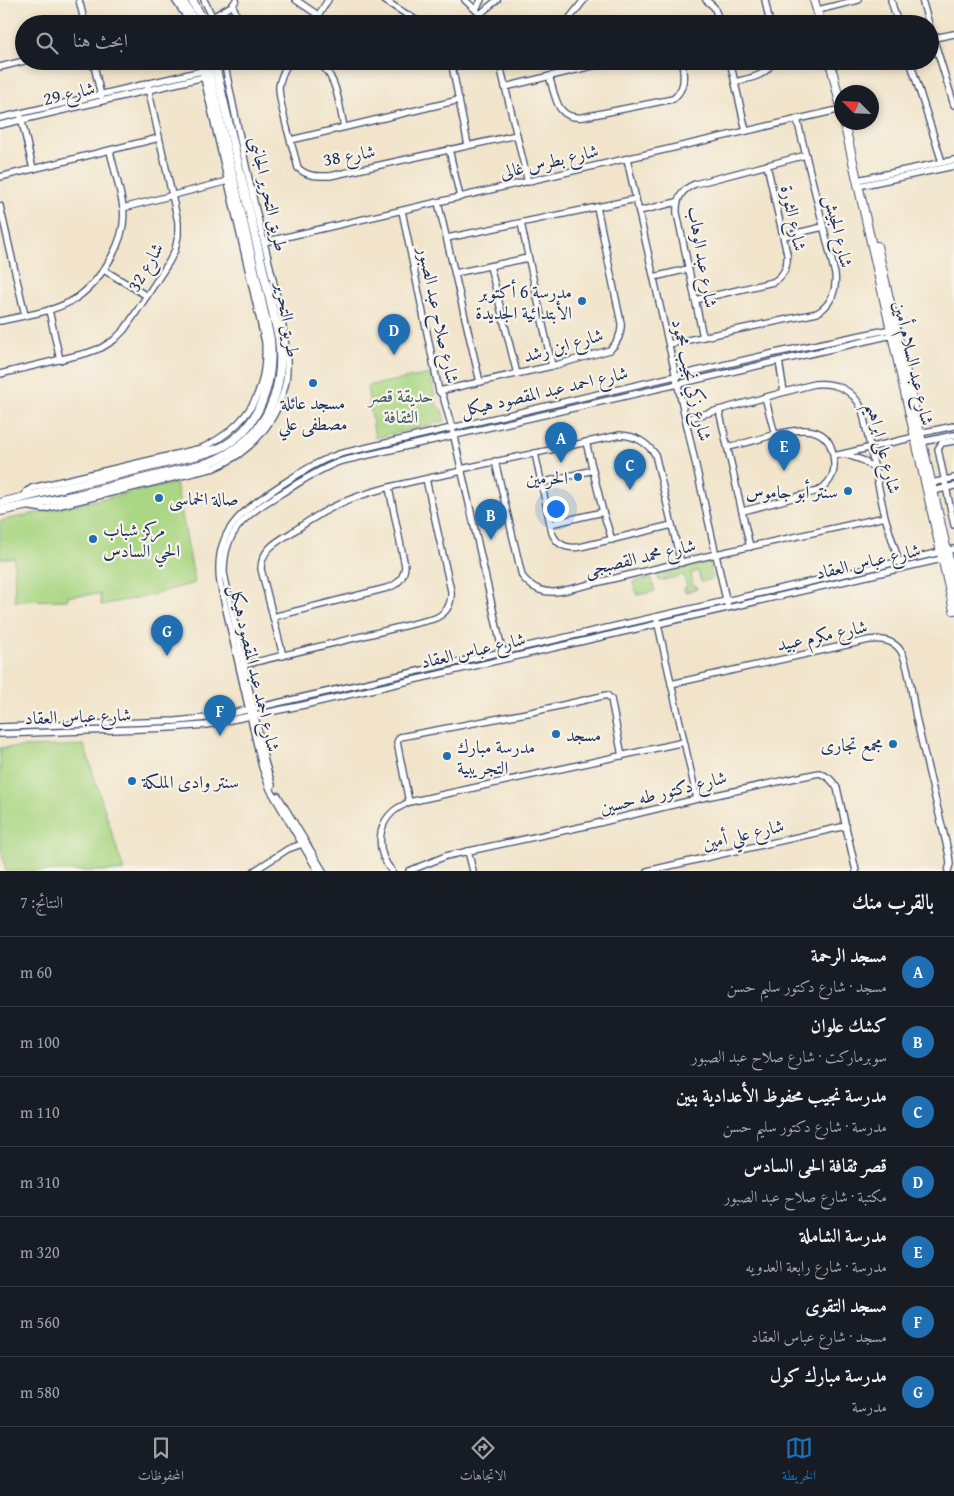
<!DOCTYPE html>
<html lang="ar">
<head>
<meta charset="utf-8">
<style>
  :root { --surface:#171b24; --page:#242831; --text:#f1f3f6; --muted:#9ea1a6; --line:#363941; --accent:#1f6fb2 }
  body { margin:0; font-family:"Gentium Book Plus",Amiri,serif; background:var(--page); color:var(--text); direction:rtl }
  .compass { position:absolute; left:834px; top:85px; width:45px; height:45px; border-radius:50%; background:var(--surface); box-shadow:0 2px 8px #0003; rotate:294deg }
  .you { position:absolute; left:555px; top:508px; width:18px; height:18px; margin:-12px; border:4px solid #fff; border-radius:50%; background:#1a73e8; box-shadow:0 0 0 8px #1a73e833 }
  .badge { display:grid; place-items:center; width:32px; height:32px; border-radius:50%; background:var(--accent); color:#fff; font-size:16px; font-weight:700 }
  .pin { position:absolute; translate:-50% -41px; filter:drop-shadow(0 1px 2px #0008) }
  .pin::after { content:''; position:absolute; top:26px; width:18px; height:15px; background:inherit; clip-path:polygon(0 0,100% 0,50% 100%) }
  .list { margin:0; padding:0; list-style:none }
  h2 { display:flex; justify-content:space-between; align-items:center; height:65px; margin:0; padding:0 20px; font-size:21px }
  h2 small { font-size:16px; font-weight:400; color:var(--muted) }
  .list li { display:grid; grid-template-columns:32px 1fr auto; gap:15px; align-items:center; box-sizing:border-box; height:70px; padding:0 20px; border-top:1px solid var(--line) }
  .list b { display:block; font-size:19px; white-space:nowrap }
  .list p { margin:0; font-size:16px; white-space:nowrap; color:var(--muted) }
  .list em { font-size:16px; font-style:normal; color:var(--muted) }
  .icon { flex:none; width:28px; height:28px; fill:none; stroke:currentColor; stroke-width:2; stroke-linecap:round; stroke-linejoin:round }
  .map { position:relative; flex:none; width:954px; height:871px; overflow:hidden; direction:ltr }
  .search { position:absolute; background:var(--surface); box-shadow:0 2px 8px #0003; left:15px; right:15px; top:15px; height:55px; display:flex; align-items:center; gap:12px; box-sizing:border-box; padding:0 18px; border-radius:28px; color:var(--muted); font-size:19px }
  .sheet { height:555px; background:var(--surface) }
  nav { display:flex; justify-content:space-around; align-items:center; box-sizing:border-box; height:70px; border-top:1px solid var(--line); background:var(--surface); font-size:14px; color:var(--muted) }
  nav a { display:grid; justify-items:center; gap:2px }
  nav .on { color:var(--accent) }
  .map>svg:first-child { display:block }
</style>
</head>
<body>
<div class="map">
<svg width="954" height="871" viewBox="0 0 954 871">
  <rect width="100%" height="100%" fill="#f7f3e8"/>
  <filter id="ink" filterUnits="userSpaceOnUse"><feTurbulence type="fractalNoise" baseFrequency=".02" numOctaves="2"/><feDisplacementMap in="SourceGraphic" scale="10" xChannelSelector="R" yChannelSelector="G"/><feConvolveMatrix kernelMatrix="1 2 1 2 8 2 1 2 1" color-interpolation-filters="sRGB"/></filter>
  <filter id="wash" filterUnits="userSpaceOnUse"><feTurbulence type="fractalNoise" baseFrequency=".0096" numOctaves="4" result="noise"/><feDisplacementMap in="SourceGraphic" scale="20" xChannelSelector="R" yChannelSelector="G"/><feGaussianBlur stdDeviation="1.12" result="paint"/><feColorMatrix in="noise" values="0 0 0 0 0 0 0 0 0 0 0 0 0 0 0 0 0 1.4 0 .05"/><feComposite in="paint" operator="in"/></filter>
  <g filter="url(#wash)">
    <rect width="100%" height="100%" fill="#f1e4ca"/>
    <g fill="#aad784" stroke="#628371">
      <polygon points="430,374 437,406 442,410 445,421 375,438 367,386"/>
      <polygon points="176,483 195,583 146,596 101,605 100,594 68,596 67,600 15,601 14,558 0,558 0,521"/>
      <polygon points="701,559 702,563 709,562 713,579 701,582 698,571 691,573 693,586 696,585 697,589 685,592 684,588 687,587 684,575 659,581 657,571 660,570 662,574 697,565 696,560"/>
      <polygon points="651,578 655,591 637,595 633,582"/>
      <polygon points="84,745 124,871 6,871 0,845 0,748"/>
    </g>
  </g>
  <g filter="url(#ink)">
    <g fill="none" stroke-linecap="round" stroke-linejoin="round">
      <defs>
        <g id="minor">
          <polyline points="79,0 85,24"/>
          <polyline points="175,0 184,13 189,24"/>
          <polyline points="204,0 216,24"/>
          <polyline points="296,0 318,15"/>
          <polyline points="384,0 422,24"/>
          <polyline points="465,0 480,14 487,24"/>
          <polyline points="706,0 714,7 721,24"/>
          <polyline points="765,0 770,24"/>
          <polyline points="891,0 898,24"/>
          <polyline points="922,0 929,24"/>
          <polyline points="233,5 239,24"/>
          <polyline points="476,9 481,0"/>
          <polyline points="822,9 858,0"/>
          <polyline points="480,14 497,0"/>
          <polyline points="204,22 233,5 236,0"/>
          <polyline points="313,24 328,0"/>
          <polyline points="563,24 569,19 584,0"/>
          <polyline points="930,27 954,105"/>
          <polyline points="934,38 954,34"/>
          <polyline points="93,61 101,96"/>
          <path d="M289,61C285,69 280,77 279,87C279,107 293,147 298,168C308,177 317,176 330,176L517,135"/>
          <path d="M315,61C337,72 339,105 344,127"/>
          <polyline points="451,61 468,145"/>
          <polyline points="499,61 528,182"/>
          <polyline points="730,61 746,131"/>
          <polyline points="910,61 942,162"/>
          <polyline points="0,67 24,61"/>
          <path d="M549,76C556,97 556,120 583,117L673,99C686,88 684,77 682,61"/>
          <path d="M735,82C750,78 766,77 773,61"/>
          <polyline points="505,87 613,61"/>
          <polyline points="21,117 33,169"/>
          <polyline points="0,118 202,71"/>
          <polyline points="0,125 204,77"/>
          <polyline points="291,140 459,100"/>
          <polyline points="449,149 460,197"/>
          <polyline points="627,159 727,604"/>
          <polyline points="0,177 159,138"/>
          <polyline points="862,179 954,160"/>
          <polyline points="863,185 954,166"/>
          <polyline points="438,202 480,382"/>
          <polyline points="0,206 25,315"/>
          <polyline points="123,208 228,181"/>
          <polyline points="402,211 439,391 443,396 452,428 503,654"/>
          <polyline points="639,211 677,202"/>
          <polyline points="521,223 552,366"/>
          <polyline points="784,236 823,227"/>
          <polyline points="447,238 636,199"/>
          <polyline points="264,242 842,109"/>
          <polyline points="490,266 517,374"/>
          <polyline points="104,270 147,296"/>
          <polyline points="455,273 528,258"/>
          <polyline points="654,277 688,269"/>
          <path d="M695,300L773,282C784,276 788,267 787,254L767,165"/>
          <polyline points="49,310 60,360"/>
          <path d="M0,321C54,309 81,310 111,258C120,242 126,225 123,207C120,188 114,169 110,151"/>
          <path d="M703,337L677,213C676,200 682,189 695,184L806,155"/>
          <path d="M669,344L817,313C831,305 837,290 835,274L797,119"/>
          <polyline points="779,361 784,392"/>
          <polyline points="0,374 87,353 101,348 114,340 124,330 133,317 169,262 175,250 178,236 178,222 147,83"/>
          <path d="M439,391L552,366L610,350C618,342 622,334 621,323L597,207"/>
          <polyline points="765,397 775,435"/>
          <polyline points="719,410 750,547"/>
          <path d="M686,419L814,384C834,382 853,389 862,409L885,517L899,562"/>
          <polyline points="920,433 954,426"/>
          <polyline points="954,441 942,443 938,449 954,525"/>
          <polyline points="586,442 603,512 612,540"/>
          <polyline points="922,442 954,435"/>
          <path d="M728,447C742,444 756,440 769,436C797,429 832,420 834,463C835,475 828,485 818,491L743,511"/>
          <path d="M535,453L552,533C557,545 567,549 580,547L672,525"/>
          <polyline points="844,454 862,460 875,469"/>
          <polyline points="834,456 915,437"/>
          <path d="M495,461L522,576C533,590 545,594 562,591L716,554L885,517"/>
          <path d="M461,469L620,435C636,436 646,442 655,454L681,563"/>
          <polyline points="541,483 593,470"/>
          <polyline points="932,483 954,478"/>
          <polyline points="933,491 954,486"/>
          <path d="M24,497L27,491L32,488L202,448C248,426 268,392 265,342L200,61"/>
          <path d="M25,506L44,509L214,468C251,453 278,421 286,381C289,359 285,339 281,317C274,280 264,243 255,206C244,158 234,110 224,61"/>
          <polyline points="550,524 603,512"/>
          <path d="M273,617L387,588C398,585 404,577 405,566L389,488"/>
          <polyline points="657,620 697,799"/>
          <path d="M283,656L261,569C261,550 276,542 291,533C309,520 330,507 351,499C386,486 425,479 462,471"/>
          <path d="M243,665L433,619C446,614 452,605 451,591L426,479"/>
          <path d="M671,684L869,640C882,638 896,641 902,653C910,669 912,699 916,717C926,763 938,809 949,855L950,864L948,871"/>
          <polyline points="0,727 176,721 216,717 954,549"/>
          <polyline points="0,734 169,728 206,725 304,705 946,558"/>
          <path d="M272,785L265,762L224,573C223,525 254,510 290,488C307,478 323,467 342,461L892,335"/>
          <polyline points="278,796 323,871"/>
          <polyline points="409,802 397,742 400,737 532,712 607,695 611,699 622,756"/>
          <polyline points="468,851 473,871"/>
          <polyline points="254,871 288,849 302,844"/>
          <path d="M318,871L270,789L262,767L220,583C213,530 242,511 281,485C300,473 318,461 339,454L775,353L891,329"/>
          <path d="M392,871C377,854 375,826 395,810C399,807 404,805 409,802L684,742"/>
          <path d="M409,871L446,856L590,825L697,799L819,773C828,776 832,780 837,788L856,871"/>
          <polyline points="647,871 846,826"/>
        </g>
        <g id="tertiary">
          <polyline points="182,0 196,24"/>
          <polyline points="192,0 205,24"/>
          <polyline points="814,0 821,24"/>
          <polyline points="830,61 842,112"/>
          <polyline points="844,122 954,610"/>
          <polyline points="877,246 954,582"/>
          <polyline points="272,302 276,289"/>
          <path d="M0,503L198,455C205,453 213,451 220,448C261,428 274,381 270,339L206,61"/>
          <path d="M0,511L77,495L208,463C263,442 286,396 279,338L214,61"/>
        </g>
      </defs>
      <use href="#minor" stroke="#3b4a6e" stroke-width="8"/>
      <use href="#tertiary" stroke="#3b4a6e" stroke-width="10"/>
      <use href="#minor" stroke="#fff" stroke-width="5.5"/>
      <use href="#tertiary" stroke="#fff" stroke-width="8"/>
    </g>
  </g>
  <g fill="#1f6fb2" stroke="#f7f3e8" stroke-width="2">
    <circle cx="582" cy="301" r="5"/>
    <circle cx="313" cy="383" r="5"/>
    <circle cx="578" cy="477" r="5"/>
    <circle cx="848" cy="491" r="5"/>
    <circle cx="159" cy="498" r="5"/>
    <circle cx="93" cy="539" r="5"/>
    <circle cx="556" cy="734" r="5"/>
    <circle cx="893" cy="744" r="5"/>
    <circle cx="447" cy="756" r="5"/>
    <circle cx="132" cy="781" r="5"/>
  </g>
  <g text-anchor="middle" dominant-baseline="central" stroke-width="4.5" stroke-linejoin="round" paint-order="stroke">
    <g font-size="18" fill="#1b2f5e" stroke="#f7f3e8">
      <text transform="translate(69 93) rotate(-13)">شارع 29</text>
      <text transform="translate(349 155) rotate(-10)">شارع 38</text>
      <text transform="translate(549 161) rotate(-13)">شارع بطرس غالى</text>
      <text transform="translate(269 194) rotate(77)">طريق التحرير الجانبى</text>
      <text transform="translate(794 218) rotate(78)">شارع الثورة</text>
      <text transform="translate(839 231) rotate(77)">شارع الجيش</text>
      <text transform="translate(703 257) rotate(80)">شارع عبد الوهاب</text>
      <text transform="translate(145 267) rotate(-60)">شارع 32</text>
      <text transform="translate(439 315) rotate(78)">شارع صلاح عبد الصبور</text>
      <text transform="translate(288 320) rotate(81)">طريق التحرير</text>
      <text transform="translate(563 345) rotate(-16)">شارع ابن رشد</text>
      <text transform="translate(914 363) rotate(77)">شارع عبد السلام أمين</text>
      <text transform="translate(692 380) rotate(77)">شارع زكي نجيب محمود</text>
      <text transform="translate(544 391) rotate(-13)">شارع احمد عبد المقصود هيكل</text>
      <text transform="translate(884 448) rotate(76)">شارع على ابراهيم</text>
      <text transform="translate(640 557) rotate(-13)">شارع محمد القصبجى</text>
      <text transform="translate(868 561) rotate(-13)">شارع عباس العقاد</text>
      <text transform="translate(822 635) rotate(-12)">شارع مكرم عبيد</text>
      <text transform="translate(473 650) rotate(-13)">شارع عباس العقاد</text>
      <text transform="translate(255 668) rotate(77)">شارع احمد عبد المقصود هيكل</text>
      <text transform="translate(78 716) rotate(-2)">شارع عباس العقاد</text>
      <text transform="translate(663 792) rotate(-14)">شارع دكتور طه حسين</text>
      <text transform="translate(743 834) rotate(-13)">شارع علي أمين</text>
    </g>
    <g font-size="18" fill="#1b2f5e" stroke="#f7f3e8" text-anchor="start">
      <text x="572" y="291" text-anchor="end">مدرسة 6 أكتوبر<tspan x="572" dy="21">الأبتدائية الجديدة</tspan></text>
      <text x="313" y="402" text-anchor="middle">مسجد عائلة<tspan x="313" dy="21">مصطفى علي</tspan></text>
      <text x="568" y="477" text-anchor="end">الحرمين</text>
      <text x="838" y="491" text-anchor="end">سنتر أبو جاموس</text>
      <text x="169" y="498">صالة الخماسى</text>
      <text x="103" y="529">مركز شباب<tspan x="103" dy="21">الحي السادس</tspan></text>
      <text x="566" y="734">مسجد</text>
      <text x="883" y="744" text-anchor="end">مجمع تجارى</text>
      <text x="457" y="746">مدرسة مبارك<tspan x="457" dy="21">التجريبية</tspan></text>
      <text x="142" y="781">سنتر وادى الملكة</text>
    </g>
    <g font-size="18" fill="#3f5968" stroke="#f7f3e8">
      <text x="401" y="395">حديقة قصر<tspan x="401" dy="21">الثقافة</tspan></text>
    </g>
  </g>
</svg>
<svg class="compass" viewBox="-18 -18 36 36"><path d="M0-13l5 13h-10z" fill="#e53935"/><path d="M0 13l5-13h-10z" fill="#9ea1a6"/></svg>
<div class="you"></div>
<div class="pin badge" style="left:561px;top:463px">A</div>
<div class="pin badge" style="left:491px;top:540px">B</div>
<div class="pin badge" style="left:630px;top:490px">C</div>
<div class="pin badge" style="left:394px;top:355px">D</div>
<div class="pin badge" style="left:784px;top:471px">E</div>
<div class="pin badge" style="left:220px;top:736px">F</div>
<div class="pin badge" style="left:167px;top:656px">G</div>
<div class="search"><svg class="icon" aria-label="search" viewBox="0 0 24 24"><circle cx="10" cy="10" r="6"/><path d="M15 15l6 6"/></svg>ابحث هنا</div>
</div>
<section class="sheet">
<h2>بالقرب منك<small>النتائج: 7</small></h2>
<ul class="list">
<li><span class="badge">A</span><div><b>مسجد الرحمة</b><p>مسجد · شارع دكتور سليم حسن</p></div><em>60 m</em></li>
<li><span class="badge">B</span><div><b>كشك علوان</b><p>سوبرماركت · شارع صلاح عبد الصبور</p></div><em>100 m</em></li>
<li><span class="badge">C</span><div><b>مدرسة نجيب محفوظ الأعدادية بنين</b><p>مدرسة · شارع دكتور سليم حسن</p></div><em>110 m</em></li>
<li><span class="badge">D</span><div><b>قصر ثقافة الحى السادس</b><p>مكتبة · شارع صلاح عبد الصبور</p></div><em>310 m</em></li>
<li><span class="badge">E</span><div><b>مدرسة الشاملة</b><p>مدرسة · شارع رابعة العدويه</p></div><em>320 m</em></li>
<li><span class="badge">F</span><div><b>مسجد التقوى</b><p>مسجد · شارع عباس العقاد</p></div><em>560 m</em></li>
<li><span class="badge">G</span><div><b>مدرسة مبارك كول</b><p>مدرسة</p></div><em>580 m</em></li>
</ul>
</section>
<nav>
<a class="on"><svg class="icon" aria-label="map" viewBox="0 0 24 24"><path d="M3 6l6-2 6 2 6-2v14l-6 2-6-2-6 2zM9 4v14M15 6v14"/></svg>الخريطة</a>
<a><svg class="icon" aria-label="directions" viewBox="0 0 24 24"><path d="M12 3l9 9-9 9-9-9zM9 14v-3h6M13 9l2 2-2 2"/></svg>الاتجاهات</a>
<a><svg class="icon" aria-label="saved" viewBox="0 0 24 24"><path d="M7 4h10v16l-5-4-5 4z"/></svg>المحفوظات</a>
</nav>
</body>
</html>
